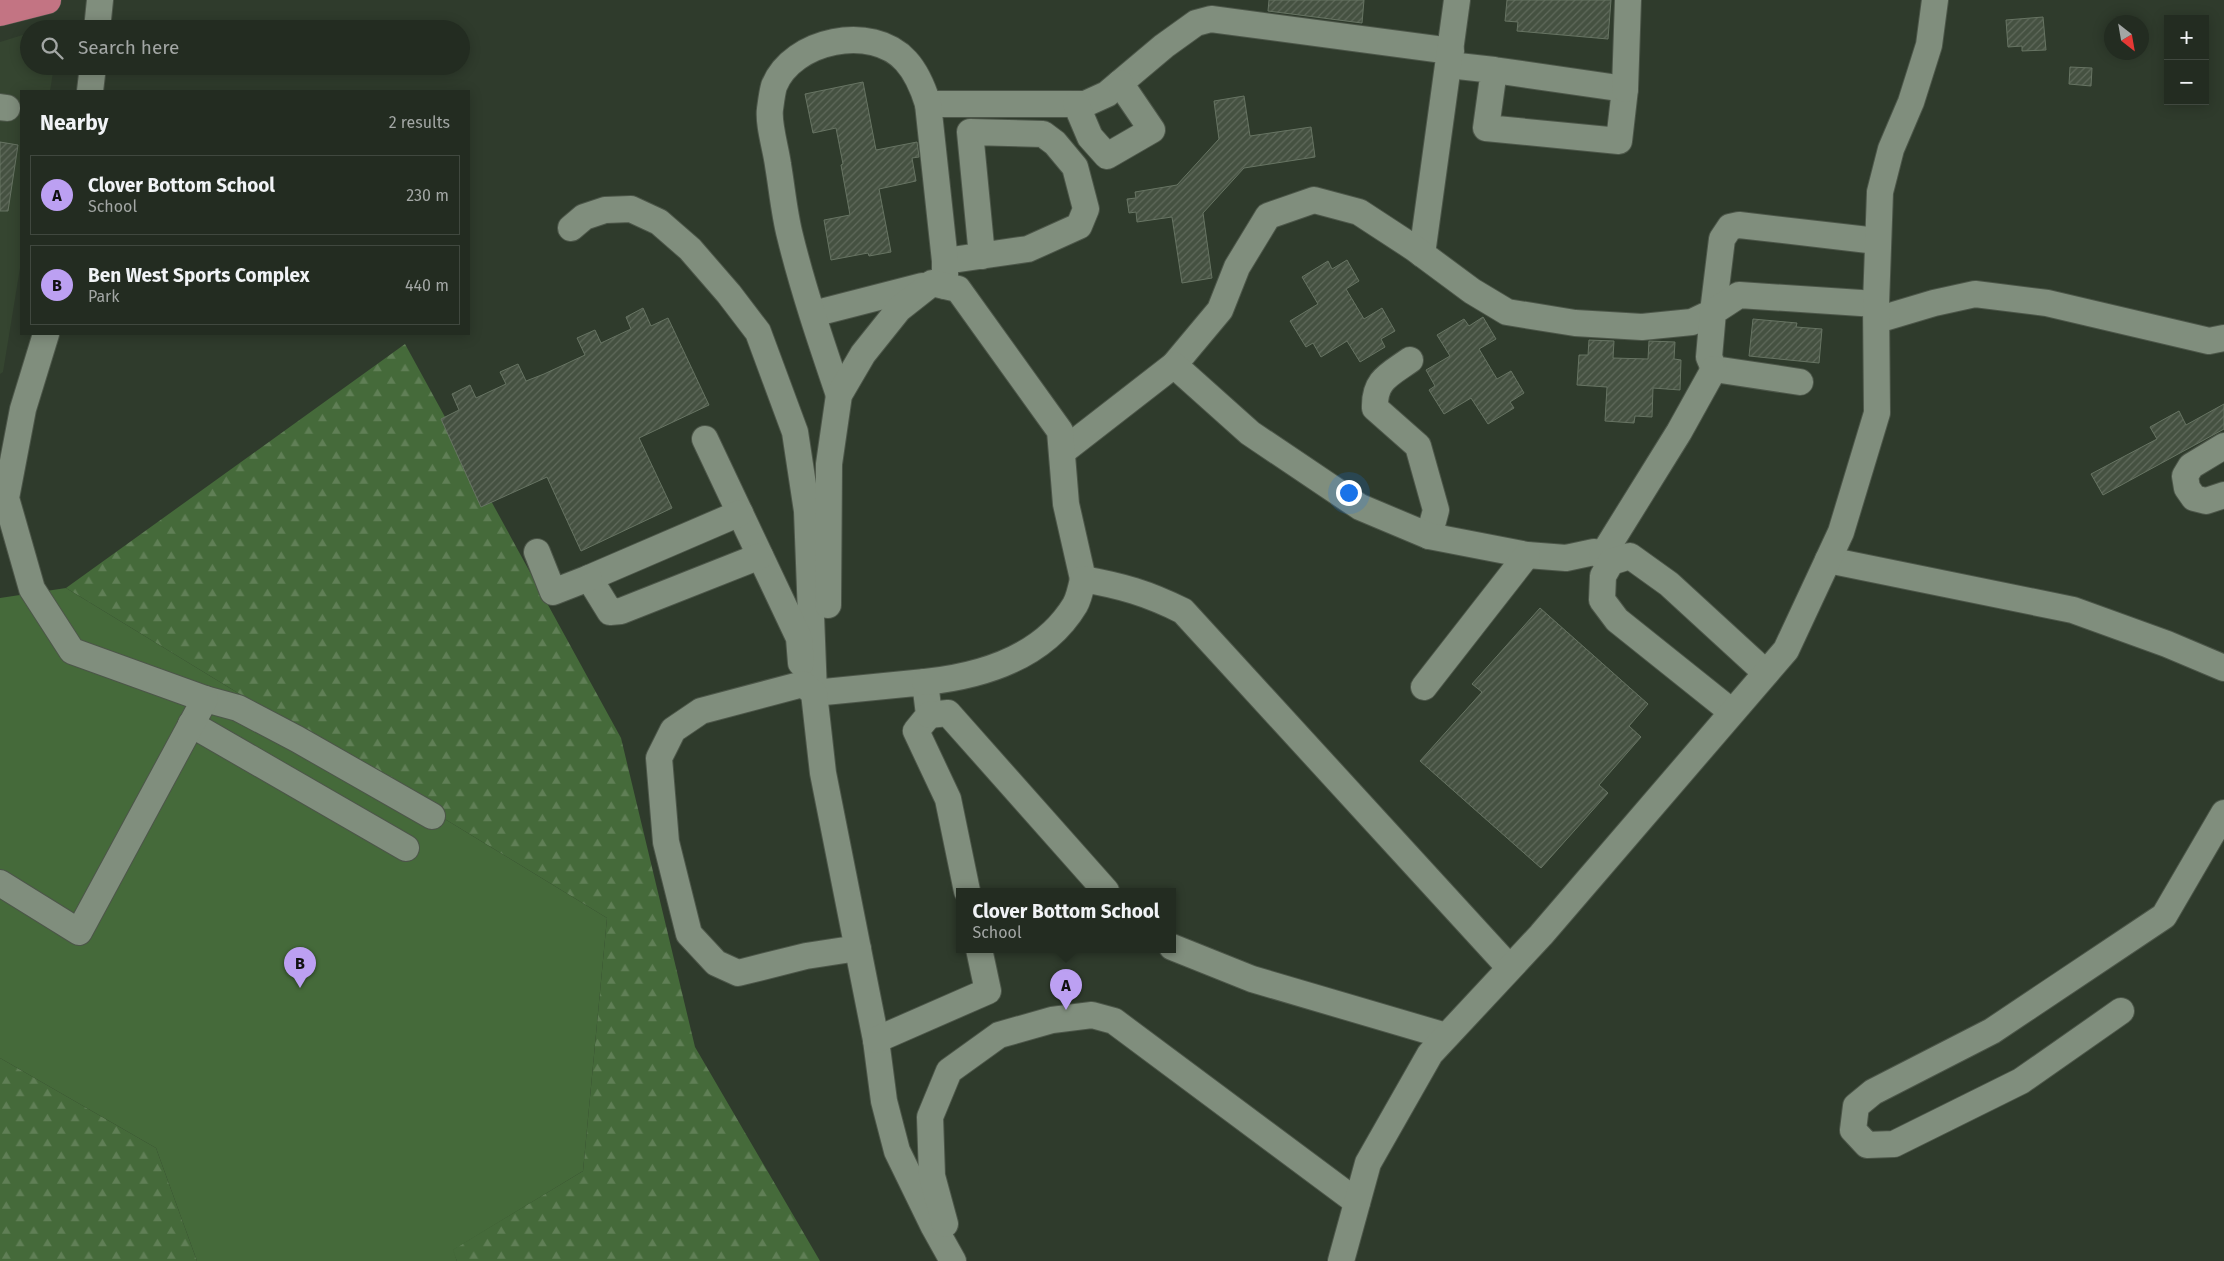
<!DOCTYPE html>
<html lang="en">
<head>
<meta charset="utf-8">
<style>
  :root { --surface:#232c21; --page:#2b342a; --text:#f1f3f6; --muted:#a3a7a5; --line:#40483f; --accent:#bca0f2 }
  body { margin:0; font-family:"Fira Sans",sans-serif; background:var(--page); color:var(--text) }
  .controls { position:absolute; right:15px; top:15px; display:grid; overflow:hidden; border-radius:0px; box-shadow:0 2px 12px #0003 }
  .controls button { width:45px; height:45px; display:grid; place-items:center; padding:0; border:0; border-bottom:1px solid var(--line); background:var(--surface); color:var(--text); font:25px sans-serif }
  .compass { position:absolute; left:2104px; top:15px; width:45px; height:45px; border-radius:50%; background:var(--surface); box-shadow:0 2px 12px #0003; rotate:149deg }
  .you { position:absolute; left:1348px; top:492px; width:18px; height:18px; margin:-12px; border:4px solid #fff; border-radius:50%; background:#1a73e8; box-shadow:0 0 0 8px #1a73e833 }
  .badge { display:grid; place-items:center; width:32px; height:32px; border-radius:50%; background:var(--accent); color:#111; font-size:16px; font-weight:700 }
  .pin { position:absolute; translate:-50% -41px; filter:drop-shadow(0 1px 2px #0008) }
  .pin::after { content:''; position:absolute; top:26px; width:18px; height:15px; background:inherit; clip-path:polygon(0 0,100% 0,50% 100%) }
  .popup { position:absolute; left:956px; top:888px; width:220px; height:65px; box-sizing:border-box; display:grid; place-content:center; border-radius:0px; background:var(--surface); filter:drop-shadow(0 1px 4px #0005); font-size:16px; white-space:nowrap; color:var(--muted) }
  .popup b { font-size:19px; color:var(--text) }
  .popup::after { content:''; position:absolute; left:50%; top:100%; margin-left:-10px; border:10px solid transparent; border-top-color:var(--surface) }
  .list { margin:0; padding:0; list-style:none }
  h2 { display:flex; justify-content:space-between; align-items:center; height:65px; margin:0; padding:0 20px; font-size:21px }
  h2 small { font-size:16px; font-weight:400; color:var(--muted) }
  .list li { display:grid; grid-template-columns:32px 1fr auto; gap:15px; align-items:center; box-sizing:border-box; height:80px; margin:0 10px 10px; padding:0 10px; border:1px solid var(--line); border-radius:0px }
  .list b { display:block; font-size:19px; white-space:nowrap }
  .list p { margin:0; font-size:16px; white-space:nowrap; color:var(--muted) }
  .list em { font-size:16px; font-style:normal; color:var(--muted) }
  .icon { flex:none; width:28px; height:28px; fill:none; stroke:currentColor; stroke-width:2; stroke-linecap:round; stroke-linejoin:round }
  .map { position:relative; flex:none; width:2224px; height:1261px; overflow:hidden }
  .search { position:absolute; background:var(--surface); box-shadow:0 2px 12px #0003; left:20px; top:20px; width:450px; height:55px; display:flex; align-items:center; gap:12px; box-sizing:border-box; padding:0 18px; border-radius:28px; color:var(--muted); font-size:19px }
  .panel { position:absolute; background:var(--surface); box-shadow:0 2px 12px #0003; left:20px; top:90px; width:450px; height:245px; border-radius:0px }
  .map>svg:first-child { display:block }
</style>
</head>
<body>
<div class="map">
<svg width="2224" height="1261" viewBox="0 0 2224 1261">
  <defs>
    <pattern id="forest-firs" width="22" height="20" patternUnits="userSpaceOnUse" patternTransform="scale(1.25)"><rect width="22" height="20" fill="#456a3a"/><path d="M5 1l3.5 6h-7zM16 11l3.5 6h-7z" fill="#607f56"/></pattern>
    <pattern id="building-hatch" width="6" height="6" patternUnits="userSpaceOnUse" patternTransform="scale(1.25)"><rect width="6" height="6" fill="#455141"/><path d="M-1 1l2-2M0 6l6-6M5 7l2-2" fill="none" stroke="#606a5c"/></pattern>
  </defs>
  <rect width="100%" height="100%" fill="#2f3b2c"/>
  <polygon fill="#354530" points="29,33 29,66 54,66 50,91 21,91 21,262 3,372 0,374 0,42"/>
  <g fill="url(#forest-firs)">
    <polygon points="405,344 621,738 695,1047 820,1261 457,1261 452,1250 583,1171 607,918 66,588"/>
    <polygon points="0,1058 156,1148 197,1261 0,1261"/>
  </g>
  <polygon fill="#456a3a" points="66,588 607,918 583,1171 453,1250 457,1261 197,1261 156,1148 0,1058 0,598"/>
  <g fill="url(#building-hatch)" stroke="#677463">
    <polygon points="1269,0 1364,0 1362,23 1268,11"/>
    <polygon points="1507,0 1611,0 1608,39 1517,31 1518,22 1505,21"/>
    <polygon points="2043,17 2046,50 2022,51 2022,46 2008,47 2006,20"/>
    <polygon points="2070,67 2092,68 2091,86 2069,84"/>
    <polygon points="863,82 876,150 917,142 919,157 912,158 916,181 879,189 891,252 869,256 868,253 831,260 824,220 850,215 841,165 843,164 836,128 813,133 805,94"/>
    <polygon points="1244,96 1250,136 1311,127 1315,157 1244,168 1203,213 1212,278 1182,283 1172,217 1137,222 1136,212 1129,213 1127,199 1136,198 1135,192 1177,185 1219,139 1214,101"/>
    <polygon points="0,142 18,145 8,211 0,211"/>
    <polygon points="1347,260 1359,281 1346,289 1364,319 1382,308 1395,331 1381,339 1385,347 1360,362 1347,341 1321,357 1313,343 1306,347 1290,321 1318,304 1302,277 1328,261 1332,269"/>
    <polygon points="643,308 651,326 668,318 709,405 639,438 672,508 581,551 547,477 481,507 441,419 459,410 452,394 470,385 476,398 506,384 500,372 518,364 526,381 544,374 585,355 577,338 595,330 601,343 631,329 626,317"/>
    <polygon points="1483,317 1496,339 1479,349 1497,379 1511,371 1524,393 1510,402 1514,408 1488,424 1471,398 1444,414 1429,390 1435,386 1426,370 1450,356 1437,335 1464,319 1469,326"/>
    <polygon points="1753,319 1797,323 1796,327 1822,329 1819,363 1749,356"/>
    <polygon points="1589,340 1614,341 1613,358 1648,359 1649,341 1675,342 1674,359 1681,360 1680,390 1653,388 1652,417 1635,416 1634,423 1605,421 1607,387 1577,385 1579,355 1588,355"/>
    <polygon points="2224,404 2224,429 2103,495 2091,474 2157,439 2150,427 2179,411 2186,425"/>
    <polygon points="1540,608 1648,704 1629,726 1641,737 1599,785 1608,793 1541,868 1420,761 1482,692 1472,684"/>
  </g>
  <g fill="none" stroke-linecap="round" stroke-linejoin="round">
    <defs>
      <g id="minor">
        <polyline points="97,29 100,0"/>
        <polyline points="1449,65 1494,70 1486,128 1619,141 1625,89 1494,70"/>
        <polyline points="1625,89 1628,0"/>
        <polyline points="90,91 93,66"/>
        <polyline points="928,104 1085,104 1107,94 1164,46 1196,23 1211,19 1451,51"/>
        <polyline points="1076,104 1090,137 1107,156 1152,130 1120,83"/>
        <polyline points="0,107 7,108"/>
        <polyline points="571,228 584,217 605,210 631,209 659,222 690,249 729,294 758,332 795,432 807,511 814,693 925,682 929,715 916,731 948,799 967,891"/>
        <polyline points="1422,254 1457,0"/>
        <polyline points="945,261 1028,249 1079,226 1086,209 1075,167 1055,143 1043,134 970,132 982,256"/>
        <polyline points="813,314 922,286"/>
        <polyline points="1877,320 1934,303 1975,294 2047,303 2209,341 2224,338"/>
        <path d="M1410,360C1389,375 1374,380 1375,408L1418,446L1436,510L1429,536"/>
        <polyline points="1174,365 1220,310 1237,267 1268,216 1314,200 1359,212 1414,248 1472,291 1507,312 1575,323 1642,327 1692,322 1713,312 1722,239 1730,227 1739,225 1877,241"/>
        <polyline points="1800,382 1714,369 1709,357 1713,312 1739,295 1876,304"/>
        <path d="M839,395C821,342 803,289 790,236C784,213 782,188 778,165C776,149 768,124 770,109C771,102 772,93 774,86C792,40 872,23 906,61C917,73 923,88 928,104L945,261V286"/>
        <polyline points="705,439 799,638 801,663"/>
        <polyline points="2224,446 2191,466 2185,476 2187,488 2194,498 2206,501 2224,495"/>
        <polyline points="1062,452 1174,365 1250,433 1360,507 1429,536 1527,555 1566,558 1594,552 1613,561"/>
        <polyline points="740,513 589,578 610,612 621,611 760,556"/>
        <polyline points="537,552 553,592 589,578"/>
        <polyline points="1602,556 1679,432 1714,369"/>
        <polyline points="1828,560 2073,610 2167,644 2224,668"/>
        <polyline points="828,605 829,464 839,395 863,354 899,309 932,283 958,289 1060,431 1066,504 1083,579"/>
        <path d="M925,682C982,676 1043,658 1075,605C1079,598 1081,588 1083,579C1122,586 1147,593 1183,611L1509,967"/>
        <polyline points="1424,687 1527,555"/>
        <polyline points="205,699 238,708 297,739 432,816"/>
        <polyline points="1732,712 1617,620 1602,600 1603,576 1611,562 1630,556 1669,584 1766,673"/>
        <polyline points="929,715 948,713 1106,891"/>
        <polyline points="191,724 406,848"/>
        <polyline points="0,883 79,932 205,699 72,651 32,589 6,498 23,409 46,334"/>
        <polyline points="1172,947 1252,979 1446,1036"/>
        <polyline points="858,948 806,956 738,973 716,963 689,934 666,842 659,758 673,730 701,711 803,684 814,693 823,773 876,1040 884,1101 897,1151 934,1227 953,1261"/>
        <polyline points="2121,1011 2021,1081 1894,1144 1867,1145 1853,1130 1856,1106 1873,1092 1992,1031 2164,916 2224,813"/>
        <polyline points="876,1040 988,991 979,949"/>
        <polyline points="945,1224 932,1176 930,1117 949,1071 999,1035 1052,1020 1092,1015 1114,1021 1357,1202"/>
        <polyline points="1341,1261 1368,1163 1430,1054 1541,935 1786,650 1828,560 1841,532 1877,413 1876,304 1880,192 1891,149 1911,102 1929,45 1935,0"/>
      </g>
      <polyline id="major" points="0,12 47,0"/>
    </defs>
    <use href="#minor" stroke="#4c5649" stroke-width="28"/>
    <use href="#major" stroke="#4c5649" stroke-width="29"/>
    <use href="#minor" stroke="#808e7d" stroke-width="26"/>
    <use href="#major" stroke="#c37483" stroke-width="28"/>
  </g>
</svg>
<div class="controls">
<button>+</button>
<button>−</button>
</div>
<svg class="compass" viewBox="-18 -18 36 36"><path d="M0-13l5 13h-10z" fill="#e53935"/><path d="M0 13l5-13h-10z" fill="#a3a7a5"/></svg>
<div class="you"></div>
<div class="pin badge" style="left:1066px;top:1010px">A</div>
<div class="popup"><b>Clover Bottom School</b>School</div>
<div class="pin badge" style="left:300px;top:988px">B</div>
<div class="search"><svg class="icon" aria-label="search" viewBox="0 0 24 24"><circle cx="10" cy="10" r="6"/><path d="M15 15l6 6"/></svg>Search here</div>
<section class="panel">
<h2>Nearby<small>2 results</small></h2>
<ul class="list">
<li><span class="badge">A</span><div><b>Clover Bottom School</b><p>School</p></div><em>230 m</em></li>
<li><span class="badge">B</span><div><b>Ben West Sports Complex</b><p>Park</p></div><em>440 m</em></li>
</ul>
</section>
</div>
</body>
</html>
